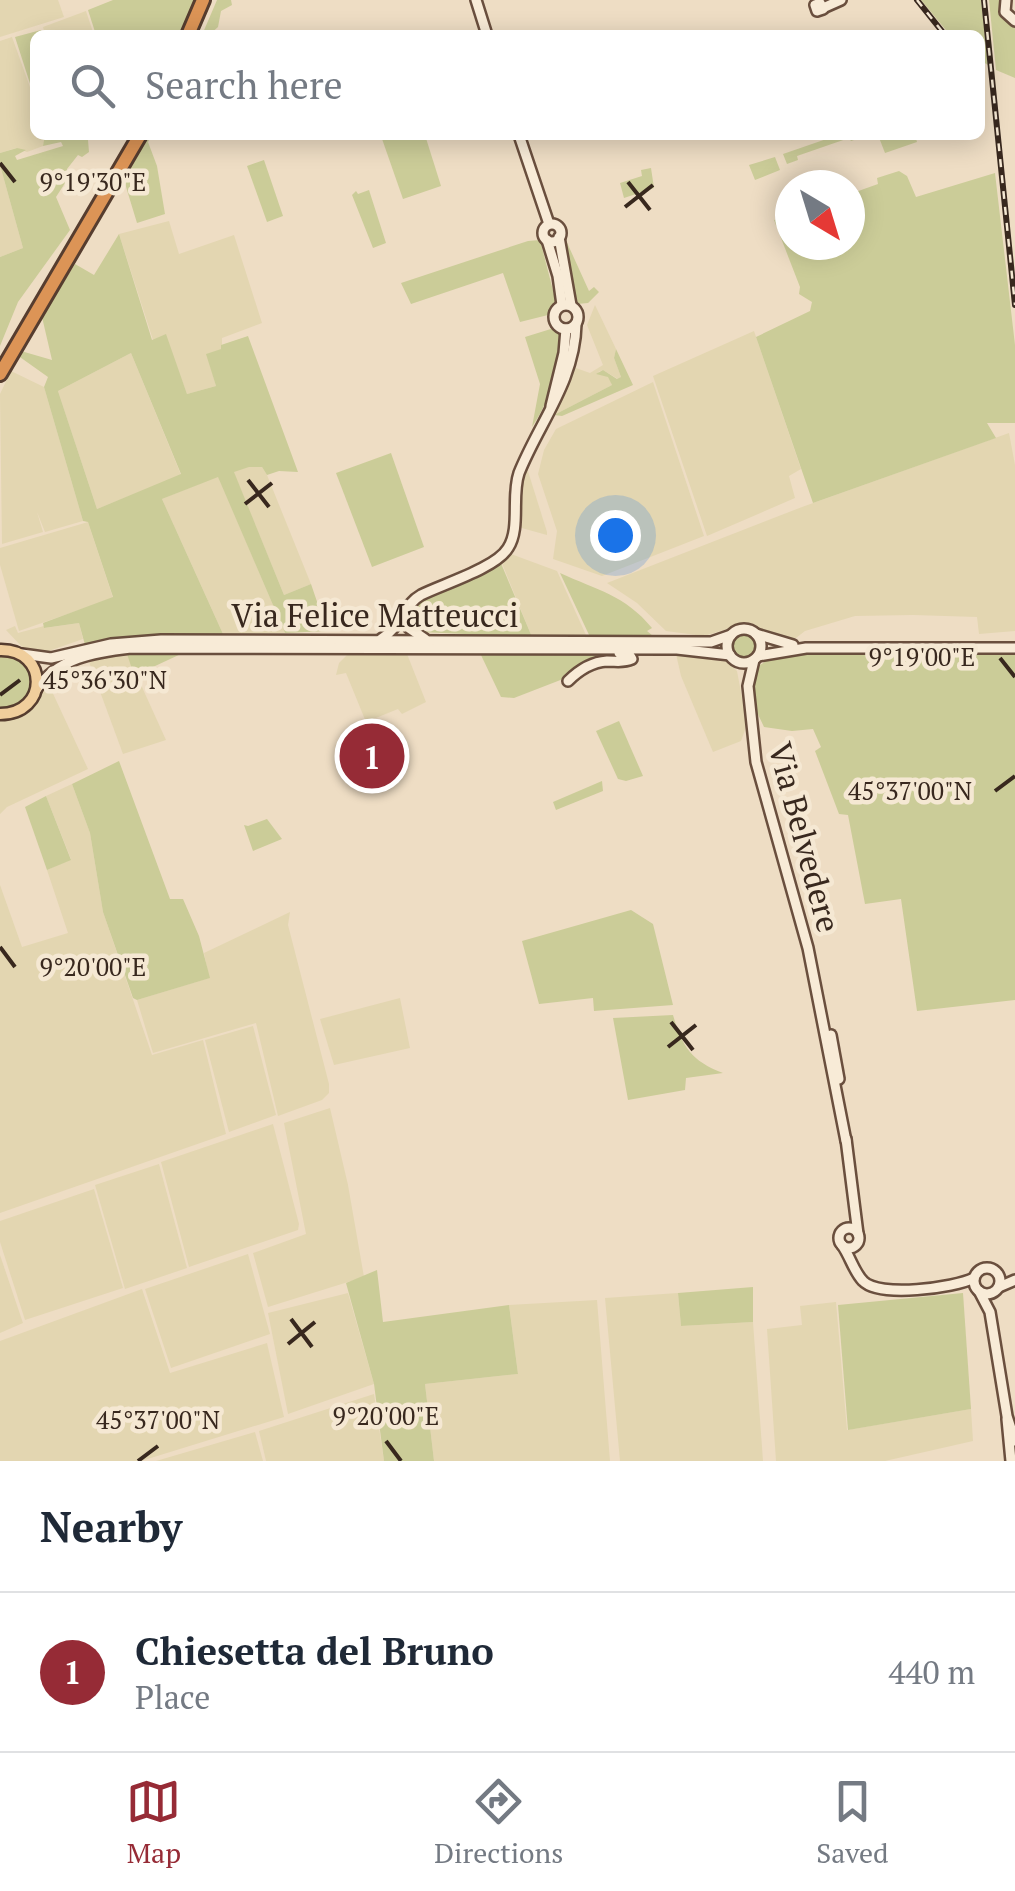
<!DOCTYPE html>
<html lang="en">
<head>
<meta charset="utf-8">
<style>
  :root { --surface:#fff; --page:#f2f2f3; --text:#1f2937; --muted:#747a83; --line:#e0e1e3; --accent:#962b36 }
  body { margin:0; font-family:"PT Serif",serif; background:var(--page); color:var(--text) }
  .compass { position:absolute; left:775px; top:170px; width:90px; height:90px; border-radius:50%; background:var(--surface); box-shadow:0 5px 25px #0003; rotate:142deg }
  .you { position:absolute; left:615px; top:535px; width:35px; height:35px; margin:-25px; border:8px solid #fff; border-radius:50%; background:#1a73e8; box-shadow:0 0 0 15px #1a73e833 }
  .badge { display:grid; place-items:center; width:65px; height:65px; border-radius:50%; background:var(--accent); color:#fff; font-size:32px; font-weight:700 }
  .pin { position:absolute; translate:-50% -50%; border:5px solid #fff; box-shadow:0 2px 10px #0006 }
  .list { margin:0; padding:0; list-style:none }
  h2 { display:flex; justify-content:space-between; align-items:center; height:130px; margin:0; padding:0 40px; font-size:42px }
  h2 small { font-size:32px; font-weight:400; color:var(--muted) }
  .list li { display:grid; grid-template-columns:65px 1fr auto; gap:30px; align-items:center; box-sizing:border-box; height:160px; padding:0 40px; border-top:2px solid var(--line) }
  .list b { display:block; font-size:38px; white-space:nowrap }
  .list p { margin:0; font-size:32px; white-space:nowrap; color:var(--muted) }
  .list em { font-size:32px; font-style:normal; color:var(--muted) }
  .icon { flex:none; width:55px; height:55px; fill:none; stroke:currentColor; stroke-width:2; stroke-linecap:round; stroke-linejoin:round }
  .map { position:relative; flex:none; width:1015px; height:1461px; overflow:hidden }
  .search { position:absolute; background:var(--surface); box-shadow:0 5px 25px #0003; left:30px; right:30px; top:30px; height:110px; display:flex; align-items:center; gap:25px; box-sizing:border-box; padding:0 35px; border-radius:15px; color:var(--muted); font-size:38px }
  .sheet { height:290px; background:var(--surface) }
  nav { display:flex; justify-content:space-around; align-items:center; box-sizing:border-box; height:140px; border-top:2px solid var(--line); background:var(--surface); font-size:28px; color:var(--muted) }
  nav a { display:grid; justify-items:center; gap:5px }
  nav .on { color:var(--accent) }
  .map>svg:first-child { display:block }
</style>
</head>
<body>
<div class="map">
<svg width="1015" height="1461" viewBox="0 0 1015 1461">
  <rect width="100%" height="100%" fill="#eeddc4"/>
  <g fill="#e3d6b1">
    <polygon points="0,0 58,0 64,17 0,37"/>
    <polygon points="86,11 94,35 45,35 43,27"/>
    <polygon points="12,37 35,101 35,135 45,135 45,140 43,146 27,152 16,148 0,153 0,41"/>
    <polygon points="0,165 23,248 0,257"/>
    <polygon points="169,221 179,254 234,235 262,323 222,338 222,349 207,354 216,386 187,394 165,335 153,340 119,234"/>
    <polygon points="595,305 616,349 614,358 621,377 618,379 603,370 598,372 609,377 612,385 554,415 552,414 573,367 590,373 603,365 587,325"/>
    <polygon points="754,331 801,469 789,476 795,498 707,536 653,376"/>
    <polygon points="131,353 181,475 97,509 58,391"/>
    <polygon points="11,371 44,387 83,521 45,532 37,512 43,532 2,544 0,394"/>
    <polygon points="653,382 704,536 602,576 553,559 557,531 538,474 544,450 556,429"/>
    <polygon points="1009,433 1015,465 1015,631 979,634 977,617 913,615 855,616 805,631 796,638 778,638 747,623 704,636 666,631 637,603 607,583 802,507"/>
    <polygon points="248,467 262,467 267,475 311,584 284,595 233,471"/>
    <polygon points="527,468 547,532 547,535 518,527 520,486"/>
    <polygon points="218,476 285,633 223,634 162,499"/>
    <polygon points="88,522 113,598 19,631 0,565 0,548"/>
    <polygon points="511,554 557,571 586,635 532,637 501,561"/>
    <polygon points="79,623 83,639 43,653 24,649 6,630 15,626 18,633 44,626 45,628"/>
    <polygon points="127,654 166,740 123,754 88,659"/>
    <polygon points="407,654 426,702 402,714 398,709 366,722 346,673 336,675 339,663 347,655"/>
    <polygon points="676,654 716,655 724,658 737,671 747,724 741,741 713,752 681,676"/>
    <polygon points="49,685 88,769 7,807 0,814 0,720 25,714"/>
    <polygon points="72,784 90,833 103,912 152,1055 203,1040 226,1134 0,1213 0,885 22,947 68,933 47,870 71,859 46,796"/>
    <polygon points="290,912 288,925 329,1084 329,1093 322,1100 278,1116 256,1023 153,1053 137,1000 209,978 204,953"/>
    <polygon points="400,998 410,1048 334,1065 320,1019"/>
    <polygon points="253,1026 276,1115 229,1132 205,1040"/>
    <polygon points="330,1108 348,1185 364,1277 268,1307 253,1253 306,1234 284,1123"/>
    <polygon points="273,1124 299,1224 298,1230 189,1267 161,1162"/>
    <polygon points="159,1164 187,1268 125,1289 95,1185"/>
    <polygon points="94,1189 123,1288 25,1320 0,1242 0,1221"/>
    <polygon points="248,1254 270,1334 171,1368 145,1289"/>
    <polygon points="0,1255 23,1323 0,1333"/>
    <polygon points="142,1289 170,1373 267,1343 284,1417 141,1461 0,1461 0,1341"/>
    <polygon points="348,1293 374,1384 288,1414 268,1313"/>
    <polygon points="678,1293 681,1326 753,1322 763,1461 620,1461 605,1298"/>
    <polygon points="597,1300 610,1461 434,1461 425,1384 518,1374 509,1305"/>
    <polygon points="836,1302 847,1430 971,1409 973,1441 885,1461 776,1461 767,1329 802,1325 800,1306"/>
    <polygon points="374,1394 384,1461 266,1461 259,1431"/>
    <polygon points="255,1432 263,1461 156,1461"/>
  </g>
  <g fill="#cbcc98" fill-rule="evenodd">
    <polygon points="113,0 200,0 185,35 96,35 88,10"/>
    <polygon points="217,0 231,0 232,5 221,11 218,27 209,35 202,35"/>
    <polygon points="921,0 981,0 988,65 980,60 980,35 950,35"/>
    <path d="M989,0H1002C999,13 1005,19 1015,27V78L996,70Z"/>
    <polygon points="41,30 43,35 35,35 35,99 15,37"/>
    <polygon points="45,135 105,135 88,140 89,152 82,157 78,155 67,169 67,180 56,197 70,230 18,302 0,346 0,257 23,248 0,165 0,153 17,148 26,150 15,156 17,160 63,146 61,142 43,146"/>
    <polygon points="144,135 152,135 148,142 157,166 165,214 137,223 123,177"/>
    <polygon points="425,135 441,186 403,199 381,136"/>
    <polygon points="838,135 856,135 857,139 851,141 849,138 797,156 798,160 787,164 783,154"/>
    <polygon points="878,135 915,135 917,142 885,153"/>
    <polygon points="775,157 780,170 755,180 749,165"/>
    <polygon points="264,160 283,216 267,222 247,166"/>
    <polygon points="651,168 654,188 624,198 620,183 642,176 641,170"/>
    <polygon points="899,171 907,176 916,197 995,173 1015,345 1015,423 987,423 996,438 813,503 756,337 810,311 812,302 799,294 800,287 774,220 790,215 790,245 850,245 850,194 878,184 877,178"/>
    <polygon points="369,190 386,243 373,248 352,195 356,191 358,194"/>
    <path d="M119,234L152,340L166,334L187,394L216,386L206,354L221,349V345L248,336L298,472L279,471L267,475L262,467H249L234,472L284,595L311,584L327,631L285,633L218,477L162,499L223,634L150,635L85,645L79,623L44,628L43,623L113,597L88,522L83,521L44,387L48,377L17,355L21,351L52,360L42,317L75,264L94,275ZM131,353L181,474L97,509L58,391Z"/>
    <polygon points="564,236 589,291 594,287 599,292 588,303 577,304 562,244"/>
    <polygon points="540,240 556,302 548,315 520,322 503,273 411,304 401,283 528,241"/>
    <path d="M554,328L559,331C563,363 549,402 532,427L540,384L525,337Z"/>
    <polygon points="616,349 633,385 562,416 554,415 612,385 608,377 596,374 603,370 617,379 621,377 614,358"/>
    <polygon points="391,453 424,547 372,567 336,473"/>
    <polygon points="500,561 532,637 420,632 416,616 419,601"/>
    <path d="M560,573C597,590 625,595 652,628L647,631L653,636L590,637Z"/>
    <circle cx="744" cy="647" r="14"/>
    <polygon points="177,650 183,653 138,674 133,672 127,654"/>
    <polygon points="592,652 625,655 514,698 501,697 480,653"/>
    <polygon points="795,652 1015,653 1015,1000 917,1011 901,899 865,904 848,815 839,814 815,751 821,747 813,729 792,731 764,727 755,708 755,668 773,657"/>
    <path d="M6,653C44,670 43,705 0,710V654Z"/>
    <polygon points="619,721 643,776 626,781 618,779 596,731"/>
    <polygon points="119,761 170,899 183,899 199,936 210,978 137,1000 133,998 103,912 90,833 72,784"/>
    <polygon points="602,781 603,791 556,810 553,802"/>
    <polygon points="46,796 71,860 47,870 25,807"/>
    <polygon points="267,819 282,839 253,851 244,825 248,826"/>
    <polygon points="631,910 653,924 673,1005 594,1011 593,998 539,1004 522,941"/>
    <path d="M673,1015C682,1046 691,1061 723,1073L686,1078L685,1090L628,1100L613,1018Z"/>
    <polygon points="377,1270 383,1322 509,1305 518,1374 425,1384 434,1461 384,1461 374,1384 346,1283"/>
    <polygon points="753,1287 753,1322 681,1326 678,1293"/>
    <polygon points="963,1293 971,1409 848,1430 838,1305"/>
  </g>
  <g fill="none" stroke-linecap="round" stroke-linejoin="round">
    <defs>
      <g id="secondary">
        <polyline points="476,0 487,35"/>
        <polyline points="1006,0 1005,12 1015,21"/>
        <polygon points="820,3 823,9 817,11 815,5"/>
        <polyline points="823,8 841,0"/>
        <polyline points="519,135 549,224"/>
        <circle cx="552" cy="233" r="9"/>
        <polyline points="559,237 571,305"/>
        <polyline points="547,240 558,276 562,305"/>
        <circle cx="566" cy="317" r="12"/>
        <polyline points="551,406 564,353 566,329"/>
        <polyline points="407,613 409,628 425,639"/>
        <circle cx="744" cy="646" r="17"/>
        <polyline points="756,634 793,645"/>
        <path d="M381,639C401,627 403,605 421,595C443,584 496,568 508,548C521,528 511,496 519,473C539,423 575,381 576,324"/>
        <polyline points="22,654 51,658 111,644 161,640 711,642 731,635"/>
        <polyline points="758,656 806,648 1015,648"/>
        <polyline points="754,660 748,686 756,762 808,948 846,1141"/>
        <path d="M568,681C578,671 591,662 607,661C617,661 623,663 632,659L629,654L619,653"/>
        <path d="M36,690C57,658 95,652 131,648L677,649L730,655"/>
        <polyline points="831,1035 839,1079"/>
        <polyline points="846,1139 858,1234"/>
        <circle cx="849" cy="1238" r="10"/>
        <path d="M842,1245C850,1256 854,1272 863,1281C879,1298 954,1288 974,1278"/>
        <circle cx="987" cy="1281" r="13"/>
        <polyline points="999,1287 1015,1280"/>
        <polyline points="979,1291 990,1312 1007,1416 1015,1441"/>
        <polyline points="1007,1419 1011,1461"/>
      </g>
      <path id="primary" d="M0,650C49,649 49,714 0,714"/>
      <g id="highway">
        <polyline points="188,35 203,0"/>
        <polyline points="0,374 140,135"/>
      </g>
    </defs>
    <use href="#secondary" stroke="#6a4f3e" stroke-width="14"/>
    <use href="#primary" stroke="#563d2f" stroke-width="15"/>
    <use href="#highway" stroke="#563d2f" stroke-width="18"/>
    <use href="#secondary" stroke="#f8ebd7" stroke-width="9"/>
    <use href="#primary" stroke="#f0ce9c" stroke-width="10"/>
    <use href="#highway" stroke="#dc9456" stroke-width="12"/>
    <defs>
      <g id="rail">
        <polyline points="917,0 945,35"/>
        <polyline points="984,0 1015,305"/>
      </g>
    </defs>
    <use href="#rail" stroke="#38281e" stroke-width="6"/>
    <use href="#rail" stroke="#f5e8d3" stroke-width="2.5" stroke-dasharray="8" stroke-linecap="butt"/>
  </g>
  <path fill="none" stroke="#38281e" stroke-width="4" d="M0,163L15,182M628,182L650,210M625,207L653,185M248,480L269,507M245,504L272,483M1000,658L1015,677M0,695L20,680M995,791L1015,776M0,947L15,967M671,1022L693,1050M668,1047L696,1025M291,1319L312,1347M288,1344L315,1322M386,1441L401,1461M138,1461L158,1446"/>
  <g text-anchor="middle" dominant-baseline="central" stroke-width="9" stroke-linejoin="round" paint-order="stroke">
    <g font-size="32" fill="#38281e" stroke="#f5e8d3">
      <text x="375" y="615">Via Felice Matteucci</text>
      <text transform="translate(805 837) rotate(75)">Via Belvedere</text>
    </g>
  </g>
  <g font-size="25" text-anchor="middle" fill="#38281e" stroke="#f5e8d3" stroke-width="9" stroke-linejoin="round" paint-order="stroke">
    <text x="93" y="191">9°19'30"E</text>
    <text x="922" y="666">9°19'00"E</text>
    <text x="105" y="689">45°36'30"N</text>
    <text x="910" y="800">45°37'00"N</text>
    <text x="93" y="976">9°20'00"E</text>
    <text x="386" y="1425">9°20'00"E</text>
    <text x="158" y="1429">45°37'00"N</text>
  </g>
</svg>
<svg class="compass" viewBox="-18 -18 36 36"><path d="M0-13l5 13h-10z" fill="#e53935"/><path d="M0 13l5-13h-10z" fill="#747a83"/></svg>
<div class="you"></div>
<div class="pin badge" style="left:372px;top:756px">1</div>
<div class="search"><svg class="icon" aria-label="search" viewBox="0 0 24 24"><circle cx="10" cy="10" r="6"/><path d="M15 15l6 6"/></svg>Search here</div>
</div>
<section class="sheet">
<h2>Nearby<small></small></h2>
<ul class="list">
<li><span class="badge">1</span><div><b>Chiesetta del Bruno</b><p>Place</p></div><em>440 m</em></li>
</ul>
</section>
<nav>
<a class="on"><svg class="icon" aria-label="map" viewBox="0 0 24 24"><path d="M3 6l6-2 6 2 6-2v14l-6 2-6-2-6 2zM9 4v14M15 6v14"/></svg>Map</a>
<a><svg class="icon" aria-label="directions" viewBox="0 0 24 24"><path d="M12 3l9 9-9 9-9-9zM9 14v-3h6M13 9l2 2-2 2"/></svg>Directions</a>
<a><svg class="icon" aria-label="saved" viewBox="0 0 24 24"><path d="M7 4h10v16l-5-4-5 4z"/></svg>Saved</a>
</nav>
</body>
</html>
